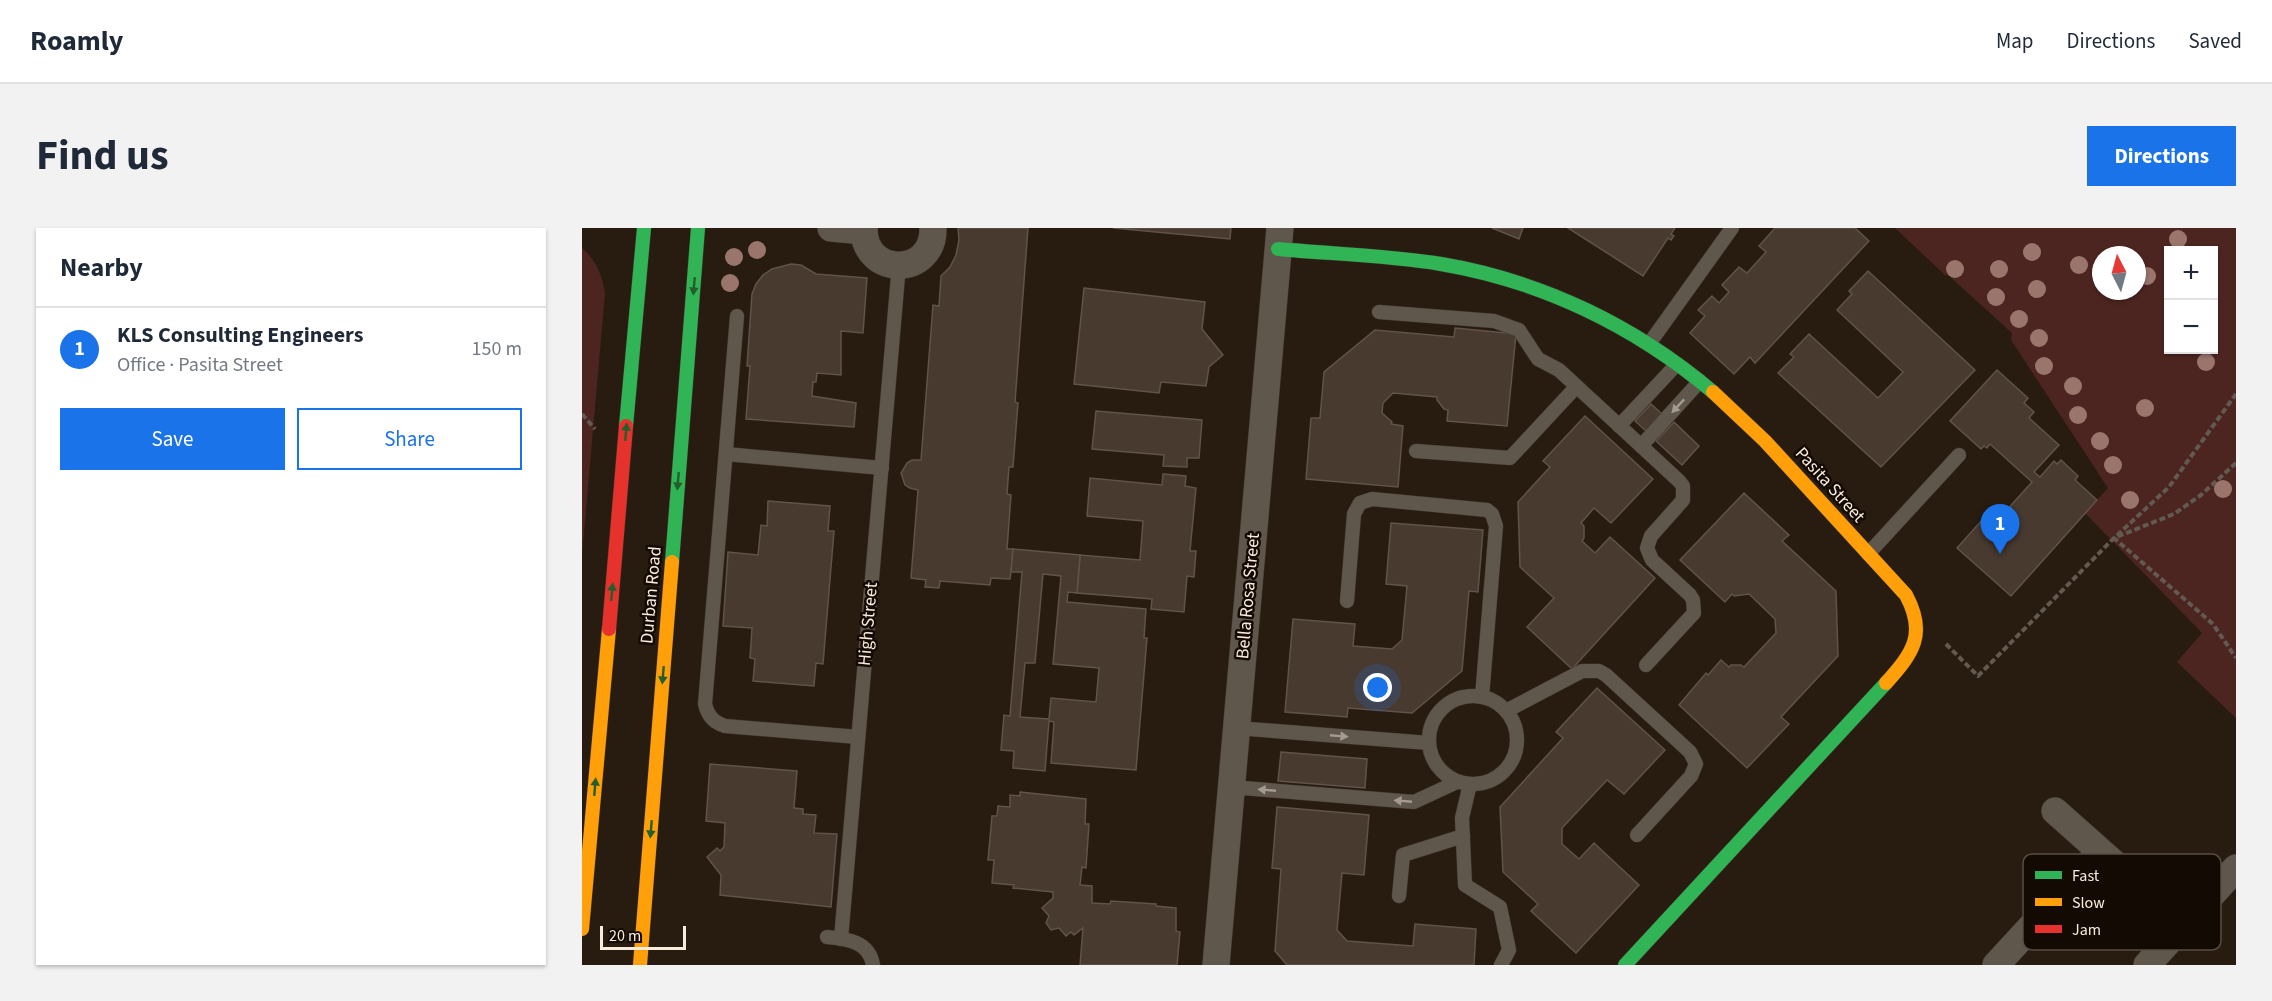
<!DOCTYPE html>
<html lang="en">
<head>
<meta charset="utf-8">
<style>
  :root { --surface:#fff; --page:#f2f2f3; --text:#1f2937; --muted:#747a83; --line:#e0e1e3; --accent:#1a73e8 }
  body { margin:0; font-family:"Source Sans 3",sans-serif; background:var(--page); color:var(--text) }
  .controls { position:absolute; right:18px; top:18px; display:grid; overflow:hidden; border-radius:0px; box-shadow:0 2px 4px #0004 }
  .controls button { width:54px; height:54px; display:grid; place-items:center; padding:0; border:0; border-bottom:2px solid var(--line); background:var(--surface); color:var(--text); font:30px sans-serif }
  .compass { position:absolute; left:1510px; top:18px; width:54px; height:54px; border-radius:50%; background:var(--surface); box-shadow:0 2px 4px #0004; rotate:354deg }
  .scale { position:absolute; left:18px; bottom:15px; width:86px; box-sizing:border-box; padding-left:6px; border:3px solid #faecdd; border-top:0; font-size:16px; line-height:21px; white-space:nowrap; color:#faecdd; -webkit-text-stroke:4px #130a03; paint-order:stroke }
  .you { position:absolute; left:796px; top:460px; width:21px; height:21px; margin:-15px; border:4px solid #fff; border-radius:50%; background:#1a73e8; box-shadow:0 0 0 9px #1a73e833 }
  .badge { display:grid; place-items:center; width:39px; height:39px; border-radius:50%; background:var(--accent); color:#fff; font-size:20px; font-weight:700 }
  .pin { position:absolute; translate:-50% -50px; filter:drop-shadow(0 2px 3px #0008) }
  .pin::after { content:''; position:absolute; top:32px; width:21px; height:18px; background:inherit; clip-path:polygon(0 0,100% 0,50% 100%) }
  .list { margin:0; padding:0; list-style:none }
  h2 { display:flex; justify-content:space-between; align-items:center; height:78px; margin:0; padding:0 24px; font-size:26px }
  h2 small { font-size:20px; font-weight:400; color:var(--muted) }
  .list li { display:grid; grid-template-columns:39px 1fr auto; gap:18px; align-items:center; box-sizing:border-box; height:84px; padding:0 24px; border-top:2px solid var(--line) }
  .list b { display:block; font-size:22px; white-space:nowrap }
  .list p { margin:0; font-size:20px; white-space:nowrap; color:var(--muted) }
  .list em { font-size:20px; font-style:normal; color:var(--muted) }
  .actions { display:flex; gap:12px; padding:18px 24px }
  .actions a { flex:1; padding:14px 0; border:2px solid var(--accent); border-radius:0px; text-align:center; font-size:21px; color:var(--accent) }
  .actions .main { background:var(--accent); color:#fff }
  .map { position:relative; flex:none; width:1654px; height:737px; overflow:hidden; border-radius:0px }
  header { display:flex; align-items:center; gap:36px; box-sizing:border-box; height:84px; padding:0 30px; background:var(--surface); border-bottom:2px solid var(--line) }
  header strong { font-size:28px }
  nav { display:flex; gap:33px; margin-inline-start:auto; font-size:21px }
  .intro { display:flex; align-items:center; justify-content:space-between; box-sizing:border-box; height:144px; padding:0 36px }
  h1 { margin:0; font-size:42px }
  .button { padding:15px 27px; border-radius:0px; background:var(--accent); color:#fff; font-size:21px; font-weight:700 }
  main { display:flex; gap:36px; padding:0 36px }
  aside { flex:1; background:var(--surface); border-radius:0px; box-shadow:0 2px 4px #0004 }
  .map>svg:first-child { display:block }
</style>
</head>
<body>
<header>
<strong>Roamly</strong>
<nav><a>Map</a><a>Directions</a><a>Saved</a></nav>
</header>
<div class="intro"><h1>Find us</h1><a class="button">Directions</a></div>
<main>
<aside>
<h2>Nearby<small></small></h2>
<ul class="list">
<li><span class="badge">1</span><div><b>KLS Consulting Engineers</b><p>Office · Pasita Street</p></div><em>150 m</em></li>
</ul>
<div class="actions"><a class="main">Save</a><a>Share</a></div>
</aside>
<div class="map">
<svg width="1654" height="737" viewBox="0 0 1654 737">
  <rect width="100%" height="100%" fill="#281c10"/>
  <g fill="#4d2520" fill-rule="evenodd">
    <path d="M1313,0H1654V490L1595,434L1620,405L1503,285L1526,260L1429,112L1430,105L1365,46L1364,48ZM1586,22H1632V122H1586ZM1519,27H1555V63H1519Z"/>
    <path d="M0,20C14,32 20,47 23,65L0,327Z"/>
  </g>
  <g fill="#493a30" stroke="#5f534a" stroke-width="1.5" fill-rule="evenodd">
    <polygon points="376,0 446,0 433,174 436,175 431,239 427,239 425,266 429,267 425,321 431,321 429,344 428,351 409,350 408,357 358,353 357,360 343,359 344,352 329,350 336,262 328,260 323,257 319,245 325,235 330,232 339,232 351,77 357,78 359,48 368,39 374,27 377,12"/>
    <polygon points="531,0 649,0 648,11"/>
    <polygon points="910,0 941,0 937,11"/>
    <polygon points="986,0 1093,0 1089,6 1092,8 1089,12 1086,10 1061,48"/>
    <polygon points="1193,0 1273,0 1287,13 1173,135 1168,129 1152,146 1108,105 1123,88 1116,82 1130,68 1137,75 1147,64 1140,57 1157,39 1165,45 1184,24 1177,18"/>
    <polygon points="209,36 219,37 234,46 285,50 281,105 259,103 259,147 235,145 234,154 231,154 230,168 274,175 272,199 164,191 168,138 165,138 170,66 174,56 181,47 190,41"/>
    <polygon points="1286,43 1393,142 1299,239 1196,145 1212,129 1208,126 1227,106 1296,170 1321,144 1255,82 1270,66 1267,63"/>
    <polygon points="502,60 623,74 620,101 641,127 627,139 624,158 579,154 577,165 492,156"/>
    <polygon points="873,100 934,106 925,198 865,193 866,182 862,181 855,172 855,169 811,165 801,175 800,185 810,194 809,196 821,198 816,259 724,251 729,190 738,190 742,144 793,102 872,109"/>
    <polygon points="1415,142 1446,170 1442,175 1452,184 1447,190 1477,217 1452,244 1458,249 1472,233 1475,236 1479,232 1496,248 1493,252 1515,272 1429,368 1375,320 1401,291 1403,293 1407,288 1414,294 1450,254 1408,216 1405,220 1402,218 1399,221 1368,193"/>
    <polygon points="1069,176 1080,186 1064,203 1053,193"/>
    <polygon points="514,183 620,192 617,230 605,230 605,239 581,238 582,227 510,221"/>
    <polygon points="1003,188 1071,251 1029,295 1012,280 999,295 1002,298 1002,310 1000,313 1013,325 1028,309 1073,350 990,441 945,399 972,370 938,339 936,274 968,239 961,233"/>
    <polygon points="1092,194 1117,218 1100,237 1074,213"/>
    <polygon points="581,246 604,248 603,258 614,260 608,323 614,323 612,349 605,348 602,384 569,381 570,371 495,365 498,327 558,332 561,293 505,288 508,250 580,257"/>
    <polygon points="1162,265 1207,307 1200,313 1254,363 1256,428 1199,489 1207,496 1165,540 1097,477 1124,445 1126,447 1139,432 1147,439 1149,437 1159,437 1162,439 1194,405 1193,391 1167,366 1152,368 1150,366 1143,374 1098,332"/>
    <polygon points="186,273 248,278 246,303 252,303 241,436 234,435 232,458 171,453 173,431 168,430 170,400 141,398 146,324 176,327 179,297 185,298"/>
    <polygon points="809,295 901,302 896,364 887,363 880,443 830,485 766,480 765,489 703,484 711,391 773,396 771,418 810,421 820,412 825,358 804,356"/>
    <path d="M431,321L498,327L495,365L486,364L485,374L564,381L562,410H565L554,542L469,535L472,494L467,493L463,543L431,540L432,523L419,522L422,487L428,488L440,344H429ZM461,346L479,348L471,436L517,440L514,474L469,470L467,491L438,489L443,435H453Z"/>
    <polygon points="1015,460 1083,522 1042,566 1025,552 980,600 980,616 997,631 1012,615 1057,657 994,725 949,683 956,676 921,644 918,579 981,510 974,504"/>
    <polygon points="699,524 785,531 783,560 696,553"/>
    <polygon points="128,536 215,543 212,580 221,581 221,586 234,587 232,605 255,606 249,679 138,667 139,647 125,629 135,620 138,623 142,619 143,595 124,593"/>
    <polygon points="438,564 504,571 503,596 507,596 504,640 500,639 498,657 510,658 510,675 528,676 529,673 574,676 574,678 594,680 594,703 598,704 595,737 498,737 501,700 492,707 489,704 484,708 477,700 469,702 464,695 467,688 460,680 471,670 471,664 431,660 432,657 410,655 412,632 406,632 410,588 415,588 416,578 428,579 428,567 438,568"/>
    <polygon points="695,579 787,587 782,647 760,645 755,702 765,713 831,718 833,696 894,701 892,737 705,737 693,723 699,641 690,640"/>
  </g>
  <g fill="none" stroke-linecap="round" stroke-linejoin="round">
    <defs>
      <g id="lane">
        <polyline points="797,84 912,93 937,102 956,131 977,142 1097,253 1101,258 1101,272 1069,308 1065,320 1070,332 1108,367 1111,372 1112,385 1064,437"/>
        <path d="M155,88L123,476C126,488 131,494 143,498L276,509"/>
        <polyline points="1067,116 1150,0"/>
        <polyline points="1037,198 1095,136"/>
        <polyline points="1059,218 1118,153"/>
        <polyline points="834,223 928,230 994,159"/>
        <polyline points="144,226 300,240"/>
        <polyline points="1286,326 1377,227"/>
        <polyline points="765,373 772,286 778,275 790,271 905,282 910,286 914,298 900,469"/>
        <circle cx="891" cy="512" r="44"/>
        <polyline points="924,483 1000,443 1017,443 1024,447 1108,524 1114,536 1109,548 1055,607"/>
        <polyline points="654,500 847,515"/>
        <polyline points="888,556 880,590 883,657 918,679 927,722 919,737"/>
        <polyline points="649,559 832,574 875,554"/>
        <polyline points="817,668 821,627 881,608"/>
        <path d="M245,709C265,711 287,713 291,737"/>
        <polyline points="259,711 316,48 312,37"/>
      </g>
      <g id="street">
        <polyline points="249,0 282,3"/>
        <path d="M282,0C281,49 352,50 351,0"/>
        <polyline points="1473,583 1563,663"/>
        <polyline points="634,737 698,0"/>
        <polyline points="1414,737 1518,624"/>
        <polyline points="1565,737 1654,640"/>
      </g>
      <g id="fast">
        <path d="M696,21C750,26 805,27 859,36C960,53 1053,98 1131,164"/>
        <polyline points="44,198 62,0"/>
        <polyline points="90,334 116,0"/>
        <polyline points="1043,737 1304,455"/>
      </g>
      <g id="slow">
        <path d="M1131,164L1183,213L1324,367C1345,406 1331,425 1304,455"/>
        <polyline points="0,701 27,401"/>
        <polyline points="58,737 90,334"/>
      </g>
      <polyline id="jam" points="27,401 44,198"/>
    </defs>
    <use href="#lane" stroke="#3f362d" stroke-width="15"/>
    <use href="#street" stroke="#3f362d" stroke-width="28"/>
    <use href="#fast" stroke="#3f362d" stroke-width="15"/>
    <use href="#slow" stroke="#3f362d" stroke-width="15"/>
    <use href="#jam" stroke="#3f362d" stroke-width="15"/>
    <g stroke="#625951" stroke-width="4" stroke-dasharray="6 3" stroke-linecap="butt">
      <polyline points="0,186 13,201"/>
      <polyline points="1654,235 1619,267 1592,286 1532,310 1631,396 1654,430"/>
      <polyline points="1364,416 1396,448 1530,312 1587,259 1654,166"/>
    </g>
    <use href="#lane" stroke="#5f564c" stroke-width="14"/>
    <use href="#street" stroke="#5f564c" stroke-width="27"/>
    <use href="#fast" stroke="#30b455" stroke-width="14"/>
    <use href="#slow" stroke="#ff9f0a" stroke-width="14"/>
    <use href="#jam" stroke="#e5322d" stroke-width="14"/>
  </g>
  <g fill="#99756c">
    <circle cx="1596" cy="11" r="9"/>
    <circle cx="175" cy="22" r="9"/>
    <circle cx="1450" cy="24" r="9"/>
    <circle cx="152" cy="29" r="9"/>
    <circle cx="1497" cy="37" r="9"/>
    <circle cx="1373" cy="41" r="9"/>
    <circle cx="1417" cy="41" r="9"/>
    <circle cx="1565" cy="48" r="9"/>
    <circle cx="148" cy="55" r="9"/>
    <circle cx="1455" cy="61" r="9"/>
    <circle cx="1414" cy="69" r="9"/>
    <circle cx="1437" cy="91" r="9"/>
    <circle cx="1457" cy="110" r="9"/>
    <circle cx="1624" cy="134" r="9"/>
    <circle cx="1462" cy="138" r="9"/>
    <circle cx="1491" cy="158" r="9"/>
    <circle cx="1563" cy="180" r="9"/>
    <circle cx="1496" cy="187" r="9"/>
    <circle cx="1518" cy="213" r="9"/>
    <circle cx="1531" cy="237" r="9"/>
    <circle cx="1641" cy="261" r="9"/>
    <circle cx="1548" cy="272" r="9"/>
  </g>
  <defs><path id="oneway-solid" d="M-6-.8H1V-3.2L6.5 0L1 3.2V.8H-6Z" transform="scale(1.5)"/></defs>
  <g fill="#225f2c">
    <use href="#oneway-solid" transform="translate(112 58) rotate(95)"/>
    <use href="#oneway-solid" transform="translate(44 204) rotate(-85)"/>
    <use href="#oneway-solid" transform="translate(96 253) rotate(95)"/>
    <use href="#oneway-solid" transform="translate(30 364) rotate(-85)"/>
    <use href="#oneway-solid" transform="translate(81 447) rotate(95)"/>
    <use href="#oneway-solid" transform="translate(13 559) rotate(-85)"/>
    <use href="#oneway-solid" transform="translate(69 601) rotate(95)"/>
  </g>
  <g fill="#a59a8d">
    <use href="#oneway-solid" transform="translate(1096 178) rotate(133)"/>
    <use href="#oneway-solid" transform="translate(757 508) rotate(5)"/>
    <use href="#oneway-solid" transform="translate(685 562) rotate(-175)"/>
    <use href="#oneway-solid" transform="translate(821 573) rotate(-175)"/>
  </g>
  <g text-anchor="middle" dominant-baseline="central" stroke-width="5" stroke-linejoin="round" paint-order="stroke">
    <g font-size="18" fill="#faecdd" stroke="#130a03">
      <text transform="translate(1248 257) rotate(48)">Pasita Street</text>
      <text transform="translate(69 367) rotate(-85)">Durban Road</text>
      <text transform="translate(666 368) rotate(-85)">Bella Rosa Street</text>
      <text transform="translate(286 396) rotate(-85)">High Street</text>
    </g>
  </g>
  <rect x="1441" y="626" width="198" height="96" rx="9" fill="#130a03" stroke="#584e44" stroke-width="1.5"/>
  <rect x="1453" y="643" width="27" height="8" fill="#30b455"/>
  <rect x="1453" y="670" width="27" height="8" fill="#ff9f0a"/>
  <rect x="1453" y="697" width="27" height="8" fill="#e5322d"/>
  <g font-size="16" fill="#faecdd">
    <text x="1490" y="653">Fast</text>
    <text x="1490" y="680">Slow</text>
    <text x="1490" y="707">Jam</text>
  </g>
</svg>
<div class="controls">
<button>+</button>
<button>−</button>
</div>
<svg class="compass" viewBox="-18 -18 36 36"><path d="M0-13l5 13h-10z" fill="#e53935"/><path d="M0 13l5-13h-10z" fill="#747a83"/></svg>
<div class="scale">20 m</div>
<div class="you"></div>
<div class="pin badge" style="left:1418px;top:326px">1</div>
</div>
</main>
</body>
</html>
